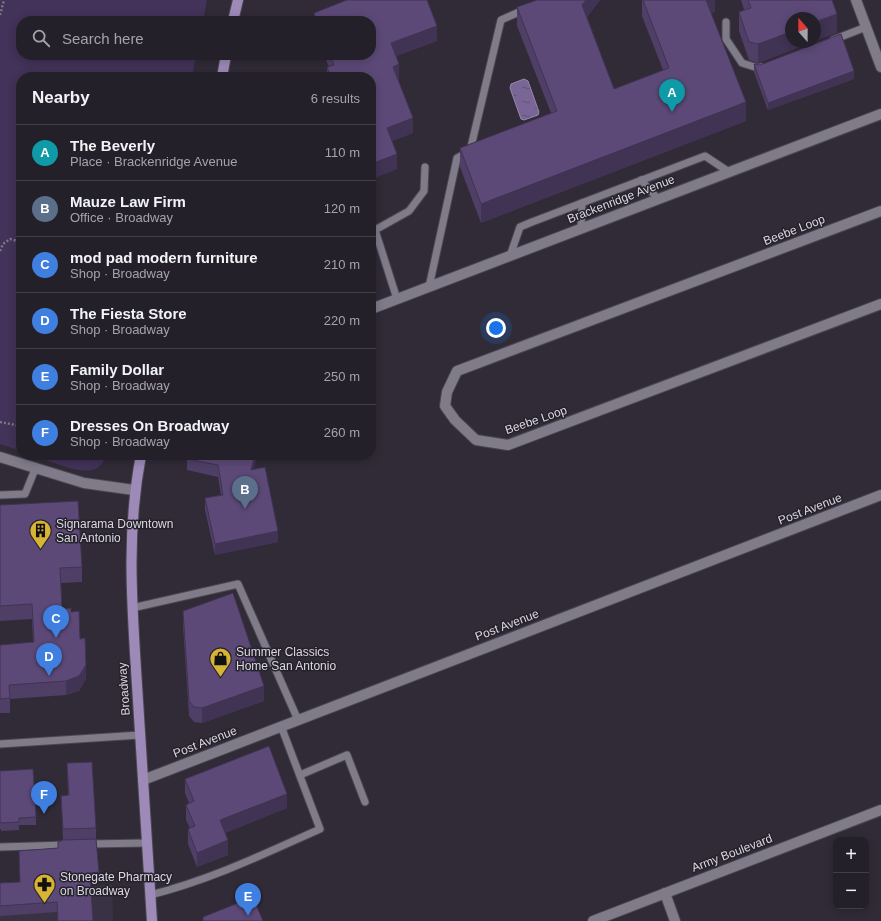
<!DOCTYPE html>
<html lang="en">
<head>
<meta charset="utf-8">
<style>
  :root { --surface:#242029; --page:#2c2831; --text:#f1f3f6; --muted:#a3a3a8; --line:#413e46; --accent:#d93025 }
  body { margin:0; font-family:Arial,sans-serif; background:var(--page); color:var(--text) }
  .controls { position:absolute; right:12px; bottom:12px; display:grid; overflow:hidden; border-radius:8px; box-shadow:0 2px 10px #0003 }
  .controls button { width:36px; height:36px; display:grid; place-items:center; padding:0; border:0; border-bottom:1px solid var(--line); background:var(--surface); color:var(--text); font:20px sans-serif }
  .compass { position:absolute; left:785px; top:12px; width:36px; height:36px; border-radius:50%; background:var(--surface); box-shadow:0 2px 10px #0003; rotate:339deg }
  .you { position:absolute; left:496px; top:328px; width:14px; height:14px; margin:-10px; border:3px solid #fff; border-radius:50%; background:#1a73e8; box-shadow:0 0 0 6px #1a73e833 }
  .badge { display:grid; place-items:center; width:26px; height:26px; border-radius:50%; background:var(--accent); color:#fff; font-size:13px; font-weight:700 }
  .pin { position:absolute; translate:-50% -33px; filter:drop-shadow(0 1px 2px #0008) }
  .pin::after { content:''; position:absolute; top:21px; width:14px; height:12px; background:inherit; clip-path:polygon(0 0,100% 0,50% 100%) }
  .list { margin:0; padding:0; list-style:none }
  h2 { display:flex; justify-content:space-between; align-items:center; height:52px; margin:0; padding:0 16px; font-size:17px }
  h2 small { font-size:13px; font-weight:400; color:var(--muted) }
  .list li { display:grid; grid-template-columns:26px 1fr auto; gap:12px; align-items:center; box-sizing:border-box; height:56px; padding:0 16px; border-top:1px solid var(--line) }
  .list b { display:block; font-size:15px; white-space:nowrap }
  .list p { margin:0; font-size:13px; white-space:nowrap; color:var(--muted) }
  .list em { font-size:13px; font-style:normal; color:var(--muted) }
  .icon { flex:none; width:22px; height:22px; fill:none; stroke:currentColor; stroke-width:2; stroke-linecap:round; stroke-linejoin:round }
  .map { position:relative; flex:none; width:881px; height:921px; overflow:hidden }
  .search { position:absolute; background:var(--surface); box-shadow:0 2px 10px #0003; left:16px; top:16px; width:360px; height:44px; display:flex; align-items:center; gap:10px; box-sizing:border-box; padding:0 14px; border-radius:16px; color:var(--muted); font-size:15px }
  .panel { position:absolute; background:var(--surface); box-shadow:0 2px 10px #0003; left:16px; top:72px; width:360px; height:388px; border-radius:16px }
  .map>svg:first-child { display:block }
</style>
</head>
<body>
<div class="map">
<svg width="881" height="921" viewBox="0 0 881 921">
  <defs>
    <pattern id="water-ripples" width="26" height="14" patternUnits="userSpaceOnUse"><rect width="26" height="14" fill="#7a6696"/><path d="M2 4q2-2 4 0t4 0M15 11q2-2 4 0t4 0" fill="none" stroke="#615571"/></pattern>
  </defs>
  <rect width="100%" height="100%" fill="#302b37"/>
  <polygon fill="#393244" points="112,885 113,921 0,921 0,892"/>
  <g fill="#433259">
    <polygon points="0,0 207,0 203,21 21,21 21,55 196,55 192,77 21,77 21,451 0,444"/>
    <path d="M33,455H106C104,460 102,465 97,468C82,477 48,460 33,455Z"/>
  </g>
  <polygon fill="url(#water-ripples)" stroke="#9788ac" points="524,79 528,81 539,112 538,115 524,120 521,119 510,88 511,84"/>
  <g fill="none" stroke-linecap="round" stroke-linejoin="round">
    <defs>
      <g id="lane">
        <polyline points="726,22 726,39 742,63 758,68 761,67"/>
        <polyline points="833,40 866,27"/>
        <polyline points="641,180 658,199"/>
        <polyline points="581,229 582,203"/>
        <polyline points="510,256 520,227 532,222 705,156 729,172"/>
        <polyline points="429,287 457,158 470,151 501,20 526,9"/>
        <polyline points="397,299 375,230 409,211 424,191 425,167"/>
        <polyline points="0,495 25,494 36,467"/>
        <polyline points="132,608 238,584 298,720"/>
        <polyline points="0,744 140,735"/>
        <polyline points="300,775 347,755 365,802"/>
        <polyline points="87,844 147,843"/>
        <polyline points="0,847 67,845"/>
        <path d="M150,895C210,880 264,854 320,829L281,726"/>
      </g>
      <g id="street">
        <polyline points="856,0 881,67"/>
        <polyline points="881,211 457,371 447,392 445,406 455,420 476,440 508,445 881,304"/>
        <polyline points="371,309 881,114"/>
        <polyline points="0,457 84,483 134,490"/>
        <polyline points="143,780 881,495"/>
        <polyline points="665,893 675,921"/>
        <polyline points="593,921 881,810"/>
      </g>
      <g id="primary">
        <polyline points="233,21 238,0"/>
        <polyline points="222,77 226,55"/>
        <path d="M141,455C126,534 132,605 137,685C142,763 147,842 152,921"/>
      </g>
    </defs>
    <use href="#lane" stroke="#4b4751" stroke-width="9"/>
    <use href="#street" stroke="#4b4751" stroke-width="12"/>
    <use href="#primary" stroke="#4b4751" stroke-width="12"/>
    <g stroke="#7d7983" stroke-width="2.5" stroke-dasharray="2 2" stroke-linecap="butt">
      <polyline points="0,15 4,0"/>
      <polyline points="0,251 3,244 10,239 21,242"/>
      <polyline points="0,422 21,426"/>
    </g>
    <use href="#lane" stroke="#807b89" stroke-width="7"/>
    <use href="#street" stroke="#807b89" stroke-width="10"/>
    <use href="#primary" stroke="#9d8ab8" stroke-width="10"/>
  </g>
  <g fill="#4f3f66">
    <polygon points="347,0 427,0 437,26 437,41 396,56 399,64 399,79 398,80 413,118 413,133 392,141 397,154 397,169 371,179 371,77 327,77 327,67 329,67 324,55 371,55 371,21 314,21 314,13"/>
    <polygon points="537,0 600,0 587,17 614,89 663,70 642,16 642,0 715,0 715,12 711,13 746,121 481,223 460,167 460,148 551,113 517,26 517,7"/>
    <polygon points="741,0 832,0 837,33 791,42 812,42 758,63 749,60 739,31 739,12 744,10"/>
    <polygon points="754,64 854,79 768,110 754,72"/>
    <polygon points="187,459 254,470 278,542 215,555 205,510 205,498 221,495 218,477 187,470"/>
    <polygon points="0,505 82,567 82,582 61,583 62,609 71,612 80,639 86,679 79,691 66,695 10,699 10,713 0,713 0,645 33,642 32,619 0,621"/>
    <polygon points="183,611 264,701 202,723 194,722 189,716 183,626"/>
    <polygon points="67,763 96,828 96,839 63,840 61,796 68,795"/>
    <polygon points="0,771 36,817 36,825 19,825 19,830 1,831 1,829 0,829"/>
    <polygon points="185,779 287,808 225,833 228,855 197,867 188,844 188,829 190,828 186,820 186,805 189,803 185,793"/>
    <polygon points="58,842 99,872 99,882 90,883 93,921 57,921 57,912 0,916 0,883 20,882 19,851 58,848"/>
  </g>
  <g fill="#403353">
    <polygon points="586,0 600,0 582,23 582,5"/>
    <polygon points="705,0 715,0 715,12 705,15"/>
    <polygon points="837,14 837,33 815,41 815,22"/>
    <polygon points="437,26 437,41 391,58 391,43"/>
    <polygon points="791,32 791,42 812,42 758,63 758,44"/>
    <polygon points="399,64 399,79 393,82 393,67"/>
    <polygon points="854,71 854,79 768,110 768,103"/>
    <polygon points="746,102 746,121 481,223 481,204"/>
    <polygon points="413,118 413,133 387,143 387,128"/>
    <polygon points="397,154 397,169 371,179 371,164"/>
    <polygon points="255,455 257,455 251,482 251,470"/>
    <polygon points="278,531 278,542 215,555 215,544"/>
    <polygon points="86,665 86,679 79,691 66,695 66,681"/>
    <polygon points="264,686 264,701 202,723 202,708"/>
    <polygon points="287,794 287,808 220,835 220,820"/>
    <polygon points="228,840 228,855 197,867 197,853"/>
  </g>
  <g fill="#5c4977" stroke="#403353">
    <polygon points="347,0 427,0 437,26 391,43 399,64 393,67 413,118 387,128 397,154 371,164 371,77 331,77 327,67 334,65 330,55 371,55 371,21 317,21 314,13"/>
    <polygon points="537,0 586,0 582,5 614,89 669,68 643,0 706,0 746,102 481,204 460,148 557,111 517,7"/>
    <polygon points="748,0 832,0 837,14 815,22 815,18 791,18 791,32 758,44 749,42 739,12 751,8"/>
    <polygon points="841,34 854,71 768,103 754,64 760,65"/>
    <polygon points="188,455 255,455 251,470 265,467 278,531 215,544 205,498 223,495 218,465 187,459"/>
    <polygon points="78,501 82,567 60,568 62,609 71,608 71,612 79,611 80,639 85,638 86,665 79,676 66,681 9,685 10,698 0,699 0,645 34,642 32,604 0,606 0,505"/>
    <polygon points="233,593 264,686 202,708 194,707 189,701 183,611"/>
    <polygon points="269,746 287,794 220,820 228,840 197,853 188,829 195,826 186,805 194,801 185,779"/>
    <polygon points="92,762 96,828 63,829 61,796 69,795 67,763"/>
    <polygon points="33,769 36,817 19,818 19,822 1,823 1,822 0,822 0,771"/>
    <polygon points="96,839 99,872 90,873 93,921 58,921 57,902 0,906 0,883 20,882 19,851 58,848 58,842 63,840"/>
    <polygon points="253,897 263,921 203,921 203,917"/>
  </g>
  <defs>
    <symbol id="building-pin" viewBox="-11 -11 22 30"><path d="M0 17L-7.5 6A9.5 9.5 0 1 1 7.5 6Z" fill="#d8b434" stroke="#26222d"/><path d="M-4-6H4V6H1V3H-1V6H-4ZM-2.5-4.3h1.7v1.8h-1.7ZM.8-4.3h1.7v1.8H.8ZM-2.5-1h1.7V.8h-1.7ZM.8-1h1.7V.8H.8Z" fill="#111"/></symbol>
    <symbol id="shop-pin" viewBox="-11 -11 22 30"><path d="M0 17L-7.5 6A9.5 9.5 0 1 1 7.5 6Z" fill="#d8b434" stroke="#26222d"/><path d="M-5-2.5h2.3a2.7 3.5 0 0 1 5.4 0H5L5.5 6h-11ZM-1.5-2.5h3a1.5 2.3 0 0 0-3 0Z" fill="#111"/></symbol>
    <symbol id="pharmacy-pin" viewBox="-11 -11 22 30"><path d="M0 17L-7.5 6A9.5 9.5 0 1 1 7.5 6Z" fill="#d8b434" stroke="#26222d"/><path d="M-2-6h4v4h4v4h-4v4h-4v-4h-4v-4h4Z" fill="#111"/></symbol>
  </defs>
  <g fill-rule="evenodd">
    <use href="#building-pin" x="28" y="518" width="25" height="34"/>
    <use href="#shop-pin" x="208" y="646" width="25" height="34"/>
    <use href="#pharmacy-pin" x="32" y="872" width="25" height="34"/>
  </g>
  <g text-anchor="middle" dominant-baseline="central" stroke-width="3" stroke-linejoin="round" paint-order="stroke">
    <g font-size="12" fill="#dbd8e0" stroke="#26222d">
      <text transform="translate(621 199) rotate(-21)">Brackenridge Avenue</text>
      <text transform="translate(794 230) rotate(-21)">Beebe Loop</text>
      <text transform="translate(536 420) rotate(-19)">Beebe Loop</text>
      <text transform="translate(810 509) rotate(-21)">Post Avenue</text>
      <text transform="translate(507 625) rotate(-21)">Post Avenue</text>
      <text transform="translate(124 689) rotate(-94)">Broadway</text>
      <text transform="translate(205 742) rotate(-21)">Post Avenue</text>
      <text transform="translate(732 853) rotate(-21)">Army Boulevard</text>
    </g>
    <g font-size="12" fill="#dbd8e0" stroke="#26222d" text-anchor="start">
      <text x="56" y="524">Signarama Downtown<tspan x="56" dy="14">San Antonio</tspan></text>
      <text x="236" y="652">Summer Classics<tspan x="236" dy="14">Home San Antonio</tspan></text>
      <text x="60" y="877">Stonegate Pharmacy<tspan x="60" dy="14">on Broadway</tspan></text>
    </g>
  </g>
</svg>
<div class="controls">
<button>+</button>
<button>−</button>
</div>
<svg class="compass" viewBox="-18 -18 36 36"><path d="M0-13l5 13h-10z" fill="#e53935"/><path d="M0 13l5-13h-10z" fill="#a3a3a8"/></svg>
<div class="you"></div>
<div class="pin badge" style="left:672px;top:112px;background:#0f9aa8">A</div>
<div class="pin badge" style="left:245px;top:509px;background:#5c6f8a">B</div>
<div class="pin badge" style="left:56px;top:638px;background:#3f7fe0">C</div>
<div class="pin badge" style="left:49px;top:676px;background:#3f7fe0">D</div>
<div class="pin badge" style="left:248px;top:916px;background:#3f7fe0">E</div>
<div class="pin badge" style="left:44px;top:814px;background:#3f7fe0">F</div>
<div class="search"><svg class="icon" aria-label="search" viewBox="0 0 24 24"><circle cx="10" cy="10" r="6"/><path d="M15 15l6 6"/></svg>Search here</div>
<section class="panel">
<h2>Nearby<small>6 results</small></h2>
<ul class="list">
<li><span class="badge" style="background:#0f9aa8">A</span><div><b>The Beverly</b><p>Place · Brackenridge Avenue</p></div><em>110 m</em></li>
<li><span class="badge" style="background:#5c6f8a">B</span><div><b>Mauze Law Firm</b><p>Office · Broadway</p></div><em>120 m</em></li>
<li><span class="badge" style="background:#3f7fe0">C</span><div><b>mod pad modern furniture</b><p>Shop · Broadway</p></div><em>210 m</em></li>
<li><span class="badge" style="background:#3f7fe0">D</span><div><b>The Fiesta Store</b><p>Shop · Broadway</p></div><em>220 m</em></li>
<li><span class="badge" style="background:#3f7fe0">E</span><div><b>Family Dollar</b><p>Shop · Broadway</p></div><em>250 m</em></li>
<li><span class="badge" style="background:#3f7fe0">F</span><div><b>Dresses On Broadway</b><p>Shop · Broadway</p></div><em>260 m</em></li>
</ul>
</section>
</div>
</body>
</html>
